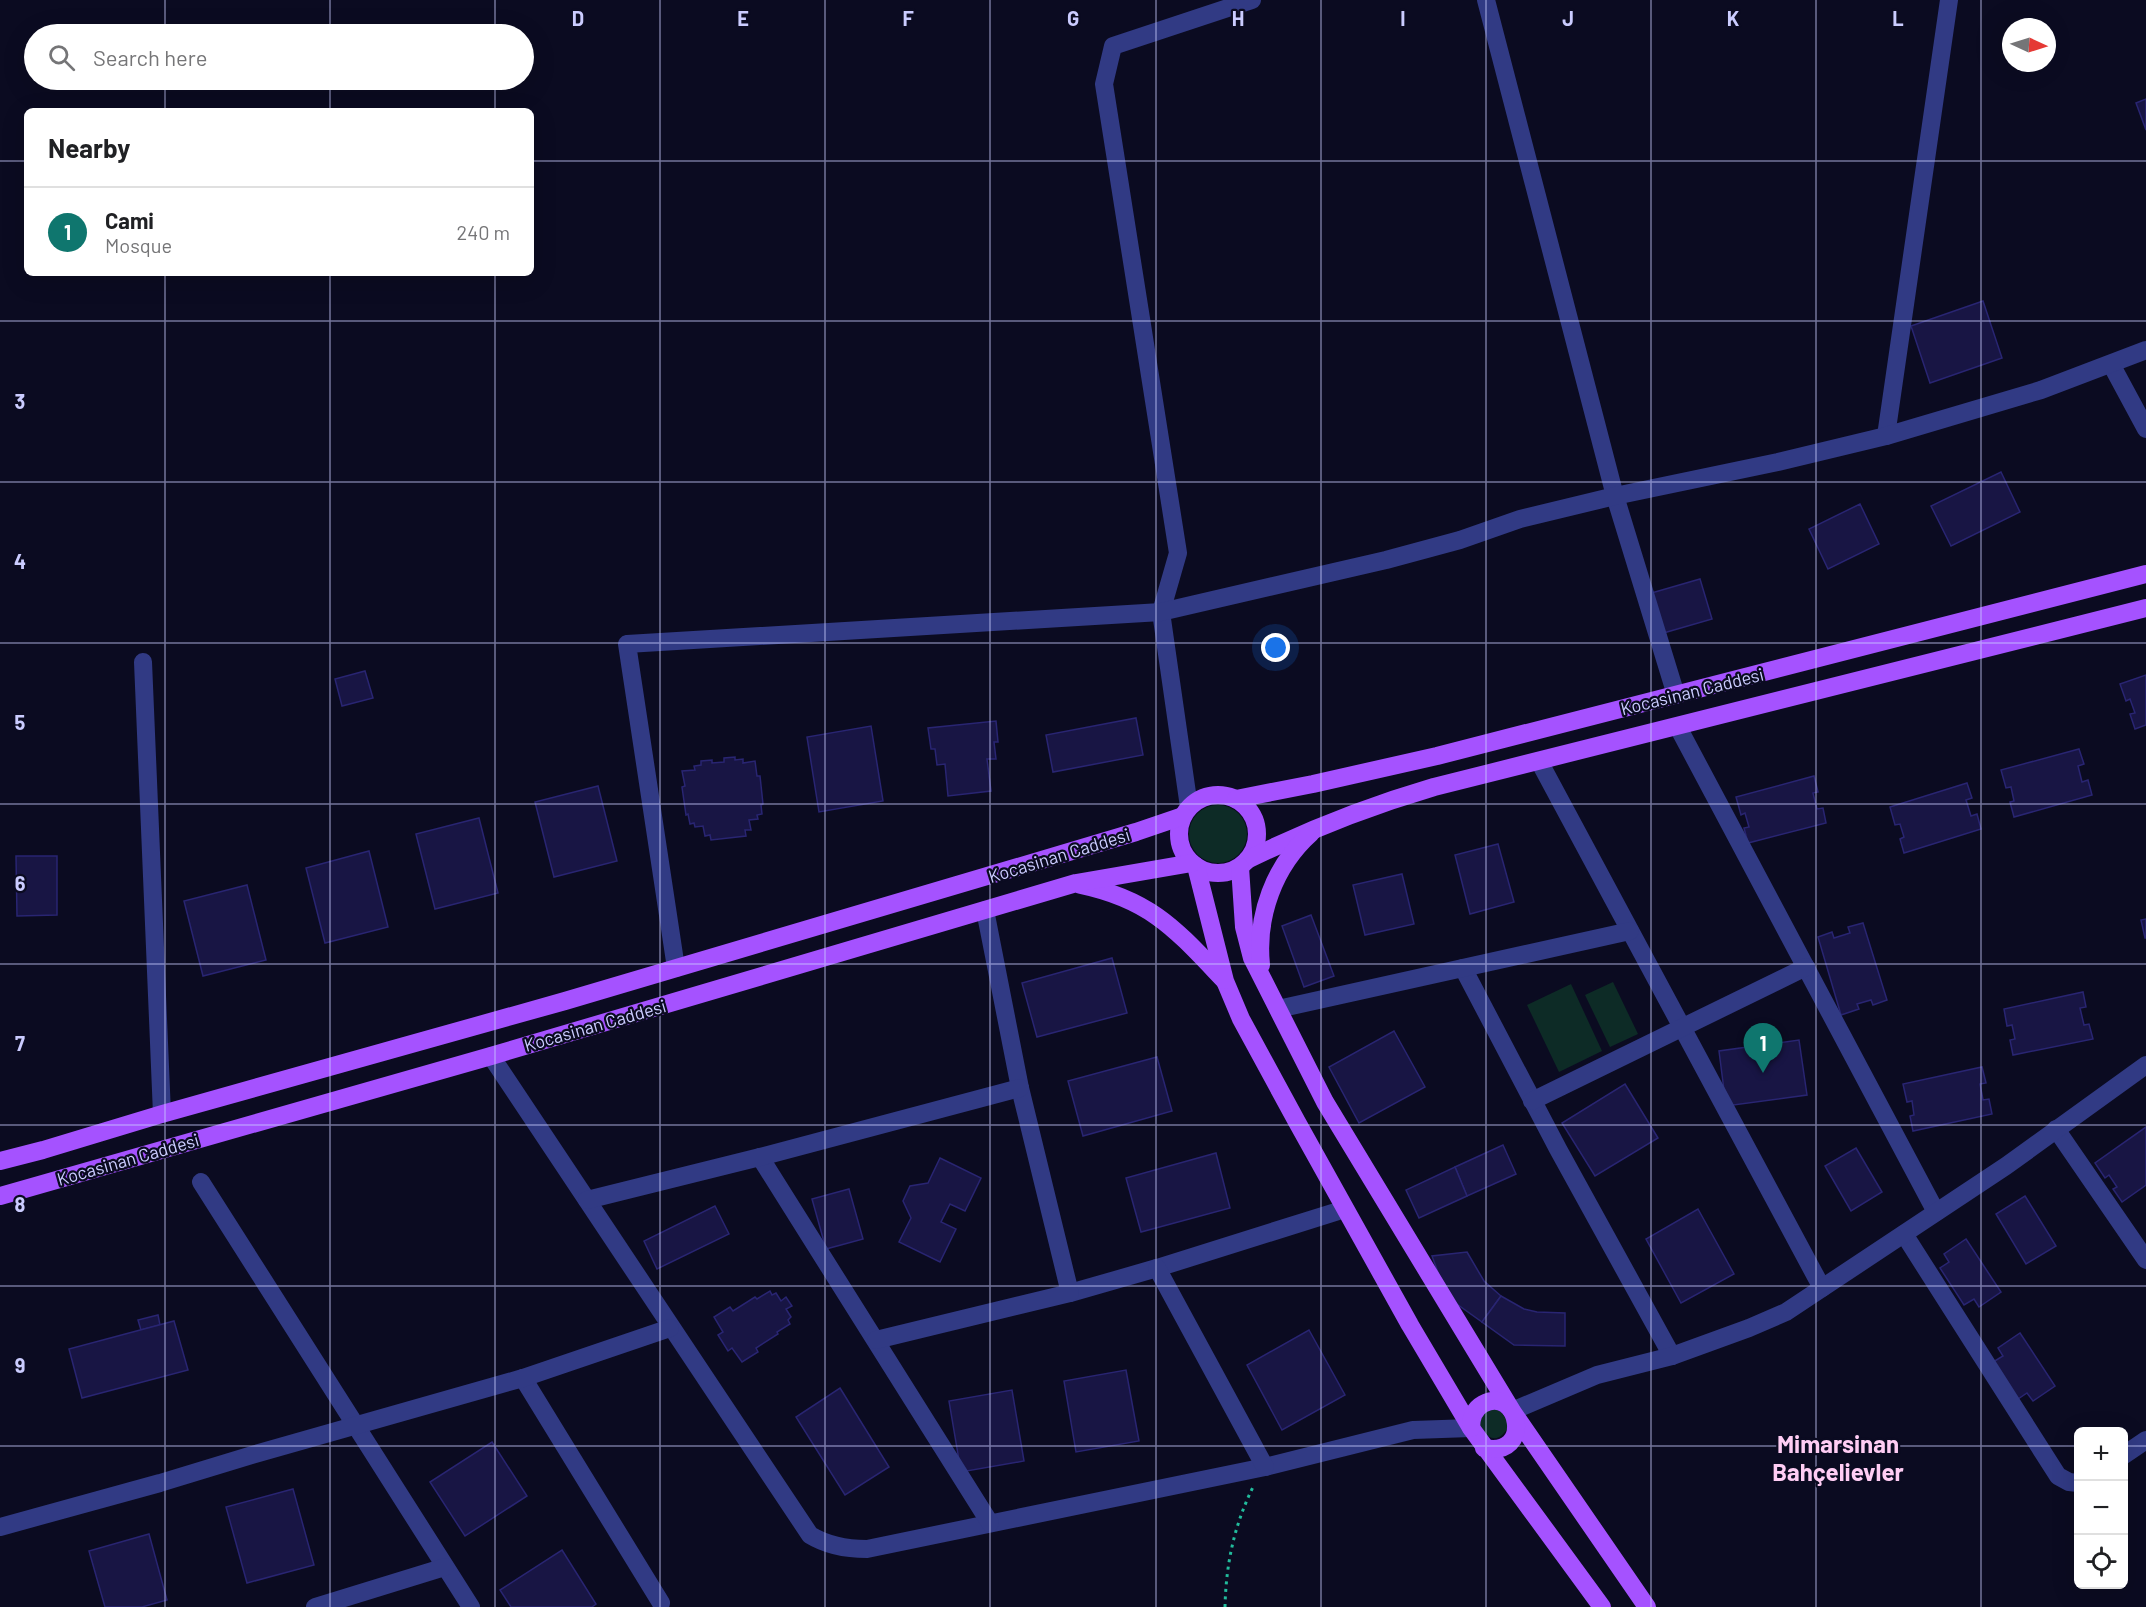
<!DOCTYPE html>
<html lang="en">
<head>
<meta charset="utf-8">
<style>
  :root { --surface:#fff; --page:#f6f6f6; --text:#202124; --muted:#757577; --line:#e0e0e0; --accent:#0f766e }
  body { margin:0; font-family:Barlow,sans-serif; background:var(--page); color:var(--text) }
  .controls { position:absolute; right:18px; bottom:18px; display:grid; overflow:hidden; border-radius:9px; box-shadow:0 6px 24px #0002 }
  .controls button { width:54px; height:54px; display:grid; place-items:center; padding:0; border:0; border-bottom:2px solid var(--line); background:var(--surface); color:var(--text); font:30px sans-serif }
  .compass { position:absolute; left:2002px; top:18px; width:54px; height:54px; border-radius:50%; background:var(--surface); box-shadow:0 6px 24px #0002; rotate:94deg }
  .you { position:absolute; left:1276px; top:648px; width:21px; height:21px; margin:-15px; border:4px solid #fff; border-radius:50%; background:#1a73e8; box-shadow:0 0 0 9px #1a73e833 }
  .badge { display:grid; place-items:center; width:39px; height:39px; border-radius:50%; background:var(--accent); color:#fff; font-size:20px; font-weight:700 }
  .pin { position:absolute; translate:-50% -50px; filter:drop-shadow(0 2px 3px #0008) }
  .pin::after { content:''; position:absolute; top:32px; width:21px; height:18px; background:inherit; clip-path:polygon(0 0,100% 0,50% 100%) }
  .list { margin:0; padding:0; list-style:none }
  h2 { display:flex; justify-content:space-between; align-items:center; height:78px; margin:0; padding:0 24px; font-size:26px }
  h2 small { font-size:20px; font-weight:400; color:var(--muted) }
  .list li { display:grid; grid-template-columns:39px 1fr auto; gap:18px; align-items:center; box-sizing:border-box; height:90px; padding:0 24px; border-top:2px solid var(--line) }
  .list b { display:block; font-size:22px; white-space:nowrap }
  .list p { margin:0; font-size:20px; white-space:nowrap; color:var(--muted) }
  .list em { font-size:20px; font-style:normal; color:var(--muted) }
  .icon { flex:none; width:33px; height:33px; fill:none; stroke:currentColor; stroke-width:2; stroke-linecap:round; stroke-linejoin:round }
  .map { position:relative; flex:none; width:2146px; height:1607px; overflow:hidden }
  .search { position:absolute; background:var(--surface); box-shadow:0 6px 24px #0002; left:24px; top:24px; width:510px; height:66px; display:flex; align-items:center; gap:15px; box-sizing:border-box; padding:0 21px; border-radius:33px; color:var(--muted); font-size:22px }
  .panel { position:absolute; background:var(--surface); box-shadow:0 6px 24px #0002; left:24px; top:108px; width:510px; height:168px; border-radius:9px }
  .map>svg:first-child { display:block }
</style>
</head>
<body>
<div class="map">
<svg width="2146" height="1607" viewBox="0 0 2146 1607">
  <rect width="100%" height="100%" fill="#0b0b21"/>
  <g fill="#0d2b26">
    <circle cx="1218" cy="834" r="29"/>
    <polygon points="1613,982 1638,1034 1610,1047 1585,995"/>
    <polygon points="1571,984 1602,1051 1559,1072 1527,1005"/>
    <path d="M1498,1407L1510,1424C1501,1442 1490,1443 1479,1426L1483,1411Z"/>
  </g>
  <g fill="#181544" stroke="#292572" stroke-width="1.5">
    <polygon points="2146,99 2146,130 2136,103"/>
    <polygon points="1983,301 2002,358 1930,383 1911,326"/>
    <polygon points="2001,472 2020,512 1951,546 1931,506"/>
    <polygon points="1860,504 1879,544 1828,569 1809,529"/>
    <polygon points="1700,579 1712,619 1660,634 1648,594"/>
    <polygon points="365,671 373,698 342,706 335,679"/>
    <polygon points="2146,675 2146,725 2135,729 2130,714 2135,713 2130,699 2126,701 2120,684"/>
    <polygon points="1136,718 1143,755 1053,772 1046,735"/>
    <polygon points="996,721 998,742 994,742 996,759 987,759 991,791 948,796 945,764 937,765 935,749 931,749 928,728"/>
    <polygon points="871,726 883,801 819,812 807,737"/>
    <polygon points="2079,749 2084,764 2078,766 2082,782 2088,780 2092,795 2014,817 2010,802 2014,801 2011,787 2006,788 2001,770"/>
    <polygon points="735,757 735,760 743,759 743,763 755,761 757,776 760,776 763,804 761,805 762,814 757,815 758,819 749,820 751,830 745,830 746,836 711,840 710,835 705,836 703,826 695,827 694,823 690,824 688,814 686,815 682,787 685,786 682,771 695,770 694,766 701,765 701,761 712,760 712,763 724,762 724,758"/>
    <polygon points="1814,776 1818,792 1813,793 1817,809 1823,808 1826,823 1748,843 1744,828 1749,827 1745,813 1741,815 1736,797"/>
    <polygon points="1967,783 1972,798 1966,800 1971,816 1977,814 1981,829 1904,853 1900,839 1904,837 1900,824 1895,825 1890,807"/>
    <polygon points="598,786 617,861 554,877 535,802"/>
    <polygon points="479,818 498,893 435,909 416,834"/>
    <polygon points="1498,844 1514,902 1470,914 1455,855"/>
    <polygon points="369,851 388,927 325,943 306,868"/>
    <polygon points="16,856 57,856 57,915 17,916"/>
    <polygon points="1402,874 1414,924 1365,935 1353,885"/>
    <polygon points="247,885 266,960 203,976 184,901"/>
    <polygon points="1311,915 1334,976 1304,987 1282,926"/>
    <polygon points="2146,919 2146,938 2145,938 2141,920"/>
    <polygon points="1863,923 1887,1000 1873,1005 1871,1000 1857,1004 1859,1009 1841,1015 1818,937 1832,932 1834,938 1850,933 1848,927"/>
    <polygon points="1112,958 1127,1013 1037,1037 1022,983"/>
    <polygon points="2083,992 2086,1007 2080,1008 2084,1025 2089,1024 2093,1039 2013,1055 2010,1040 2015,1039 2012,1025 2007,1026 2004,1009"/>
    <polygon points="1394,1031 1425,1087 1359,1123 1329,1067"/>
    <polygon points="1799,1040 1807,1095 1726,1106 1719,1051"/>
    <polygon points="1157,1057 1172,1111 1083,1136 1068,1081"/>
    <polygon points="1982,1067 1986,1083 1980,1084 1983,1100 1989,1099 1992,1114 1913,1131 1910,1116 1914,1115 1912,1101 1907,1102 1903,1084"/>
    <polygon points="1625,1084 1658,1138 1595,1176 1562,1123"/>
    <polygon points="2146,1127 2146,1185 2122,1202 2113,1189 2117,1187 2109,1175 2105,1178 2095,1163"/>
    <polygon points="1503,1145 1516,1174 1467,1196 1455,1167"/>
    <polygon points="1856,1148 1882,1192 1851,1211 1825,1166"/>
    <polygon points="1216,1153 1230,1208 1141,1232 1126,1178"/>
    <polygon points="940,1158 981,1178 965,1211 950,1204 941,1222 956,1229 940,1262 899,1242 911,1218 903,1201 910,1186 928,1183"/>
    <polygon points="1455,1167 1467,1196 1419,1218 1406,1190"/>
    <polygon points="849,1189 863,1239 826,1249 812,1199"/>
    <polygon points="2025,1196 2056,1246 2026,1264 1996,1214"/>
    <polygon points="715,1206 729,1234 657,1269 644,1241"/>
    <polygon points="1698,1209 1734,1274 1681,1303 1646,1239"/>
    <polygon points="1966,1239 2001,1292 1979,1307 1974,1299 1964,1305 1940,1268 1949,1262 1944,1254"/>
    <polygon points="1467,1252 1484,1281 1501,1296 1482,1322 1447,1297 1432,1256"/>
    <polygon points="770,1291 772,1295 776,1293 781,1301 786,1297 792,1306 786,1309 791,1317 788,1320 790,1324 777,1332 778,1334 756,1348 758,1352 742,1362 732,1348 728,1351 718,1335 723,1332 714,1317 730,1307 733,1311 755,1297 757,1299"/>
    <polygon points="1501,1296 1524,1309 1537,1312 1565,1313 1565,1346 1514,1345 1482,1322"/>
    <polygon points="158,1315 160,1325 141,1330 138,1320"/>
    <polygon points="174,1321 188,1370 82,1398 69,1349"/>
    <polygon points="1309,1330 1345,1395 1282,1430 1247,1365"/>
    <polygon points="2020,1333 2055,1386 2033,1401 2027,1393 2018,1399 1993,1362 2003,1356 1998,1348"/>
    <polygon points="1126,1370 1139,1441 1076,1452 1064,1381"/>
    <polygon points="840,1388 889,1467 845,1495 796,1417"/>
    <polygon points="1012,1390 1024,1461 961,1472 949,1401"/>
    <polygon points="492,1442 527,1496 465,1536 430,1482"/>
    <polygon points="293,1489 314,1565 247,1583 226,1507"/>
    <polygon points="149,1534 167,1600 142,1607 105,1607 89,1551"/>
    <polygon points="562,1550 596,1604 592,1607 511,1607 500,1590"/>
  </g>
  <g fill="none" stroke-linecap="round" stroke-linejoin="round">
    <path stroke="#22bc9c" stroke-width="3" stroke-dasharray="3 4.5" stroke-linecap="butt" d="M1225,1607C1226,1564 1234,1526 1253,1487"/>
    <g stroke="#313a84" stroke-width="18">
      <polyline points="1486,0 1615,496 1676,695"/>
      <polyline points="2111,364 2146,429"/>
      <polyline points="1886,436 1949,0"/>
      <polyline points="143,662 162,1114"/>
      <polyline points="1678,727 1936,1212"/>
      <polyline points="1539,761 1822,1288"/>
      <polyline points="1189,807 1161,612 1178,553 1104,84 1113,46 1252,0"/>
      <polyline points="985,910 1020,1088 1070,1293 1157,1268 1345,1209"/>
      <polyline points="676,968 627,644 1161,612 1386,560 1460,540 1520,519 1615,496 1778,462 1886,436 2041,390 2146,350"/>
      <polyline points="1463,968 1558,1149 1672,1356"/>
      <polyline points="1278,1009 1630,931"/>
      <path d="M491,1056L810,1535C828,1546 846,1549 867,1549L1265,1467L1413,1430L1471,1428"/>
      <polyline points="1532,1101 1806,967"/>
      <polyline points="2056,1129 2146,1260"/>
      <polyline points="760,1157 990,1523"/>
      <polyline points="201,1182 471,1607"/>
      <polyline points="587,1200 760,1157 1020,1088"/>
      <polyline points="1904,1234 2058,1476 2069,1482 2078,1483"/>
      <polyline points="1157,1268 1265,1467"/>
      <polyline points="876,1340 1070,1293"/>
      <polyline points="523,1378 661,1603"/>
      <polyline points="1512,1411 1597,1375 1672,1356 1749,1328 1786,1312 2006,1166 2146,1065"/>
      <polyline points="2124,1455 2146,1440"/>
      <polyline points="0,1527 160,1483 252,1455 523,1378 670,1328"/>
      <polyline points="315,1607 445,1567"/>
    </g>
    <g stroke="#a552ff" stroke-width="18">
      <circle cx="1218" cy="834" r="39"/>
      <polyline points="1236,799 1313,784 1437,756 2146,574"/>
      <path d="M1247,860C1308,830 1369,806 1434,787L2146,608"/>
      <polyline points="1196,866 1225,981 1241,1019 1297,1122 1410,1325 1471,1428 1602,1607"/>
      <polyline points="1240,867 1244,927 1252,958 1325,1102 1512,1411 1647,1607"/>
      <path d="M1081,885C1152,900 1177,931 1224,980"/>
      <path d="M1261,965C1256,916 1274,866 1311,833"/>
      <polyline points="0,1161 43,1150 162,1114 565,1001 1136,832 1183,816"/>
      <polyline points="0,1196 491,1056 1076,883 1192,863"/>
      <path d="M1471,1428C1471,1418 1474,1409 1483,1404C1519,1385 1534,1458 1484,1448"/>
    </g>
  </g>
  <path fill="none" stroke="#cbccff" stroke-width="1.5" stroke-opacity="0.55" d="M165,0V34M330,0V34M495,0V34M660,0V1607M825,0V1607M990,0V1607M1156,0V1607M1321,0V1607M1486,0V1607M1651,0V1607M1816,0V1607M1981,0V1607M165,80V111M330,80V111M495,80V111M0,161H27M531,161H2146M165,273V1607M330,273V1607M495,273V1607M0,321H2146M0,482H2146M0,643H2146M0,804H2146M0,964H2146M0,1125H2146M0,1286H2146M0,1446H2078M2124,1446H2146"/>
  <g text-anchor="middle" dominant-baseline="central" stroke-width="4.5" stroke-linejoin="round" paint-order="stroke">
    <g font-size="18" fill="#cbccff" stroke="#0b0b21">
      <text transform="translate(1692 691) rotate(-14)">Kocasinan Caddesi</text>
      <text transform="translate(1059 855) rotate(-17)">Kocasinan Caddesi</text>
      <text transform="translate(595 1025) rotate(-16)">Kocasinan Caddesi</text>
      <text transform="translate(128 1159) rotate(-16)">Kocasinan Caddesi</text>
    </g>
    <g font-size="24" font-weight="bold" fill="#ffcdf4" stroke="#0b0b21">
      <text x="1838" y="1443">Mimarsinan<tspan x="1838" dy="28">Bahçelievler</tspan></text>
    </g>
  </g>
  <g font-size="20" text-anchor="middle" font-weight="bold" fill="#cbccff" stroke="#0b0b21" stroke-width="4.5" stroke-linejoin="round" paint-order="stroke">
    <text x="578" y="26">D</text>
    <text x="743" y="26">E</text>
    <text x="908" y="26">F</text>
    <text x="1073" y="26">G</text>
    <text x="1238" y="26">H</text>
    <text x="1403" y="26">I</text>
    <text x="1568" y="26">J</text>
    <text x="1733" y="26">K</text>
    <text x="1898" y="26">L</text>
    <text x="20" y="409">3</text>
    <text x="20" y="569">4</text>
    <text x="20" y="730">5</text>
    <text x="20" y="891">6</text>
    <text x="20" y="1051">7</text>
    <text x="20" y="1212">8</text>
    <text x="20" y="1373">9</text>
  </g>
</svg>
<div class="controls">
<button>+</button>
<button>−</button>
<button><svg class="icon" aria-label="locate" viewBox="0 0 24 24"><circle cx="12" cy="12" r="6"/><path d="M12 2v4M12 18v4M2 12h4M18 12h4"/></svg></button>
</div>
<svg class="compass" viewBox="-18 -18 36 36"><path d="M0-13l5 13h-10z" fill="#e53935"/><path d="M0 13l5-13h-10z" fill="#757577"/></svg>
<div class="you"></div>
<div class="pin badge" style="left:1763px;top:1073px">1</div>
<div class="search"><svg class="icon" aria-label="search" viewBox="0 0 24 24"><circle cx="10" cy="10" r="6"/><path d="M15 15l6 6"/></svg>Search here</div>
<section class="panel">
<h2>Nearby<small></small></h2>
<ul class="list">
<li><span class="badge">1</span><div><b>Cami</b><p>Mosque</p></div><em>240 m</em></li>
</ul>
</section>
</div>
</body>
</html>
